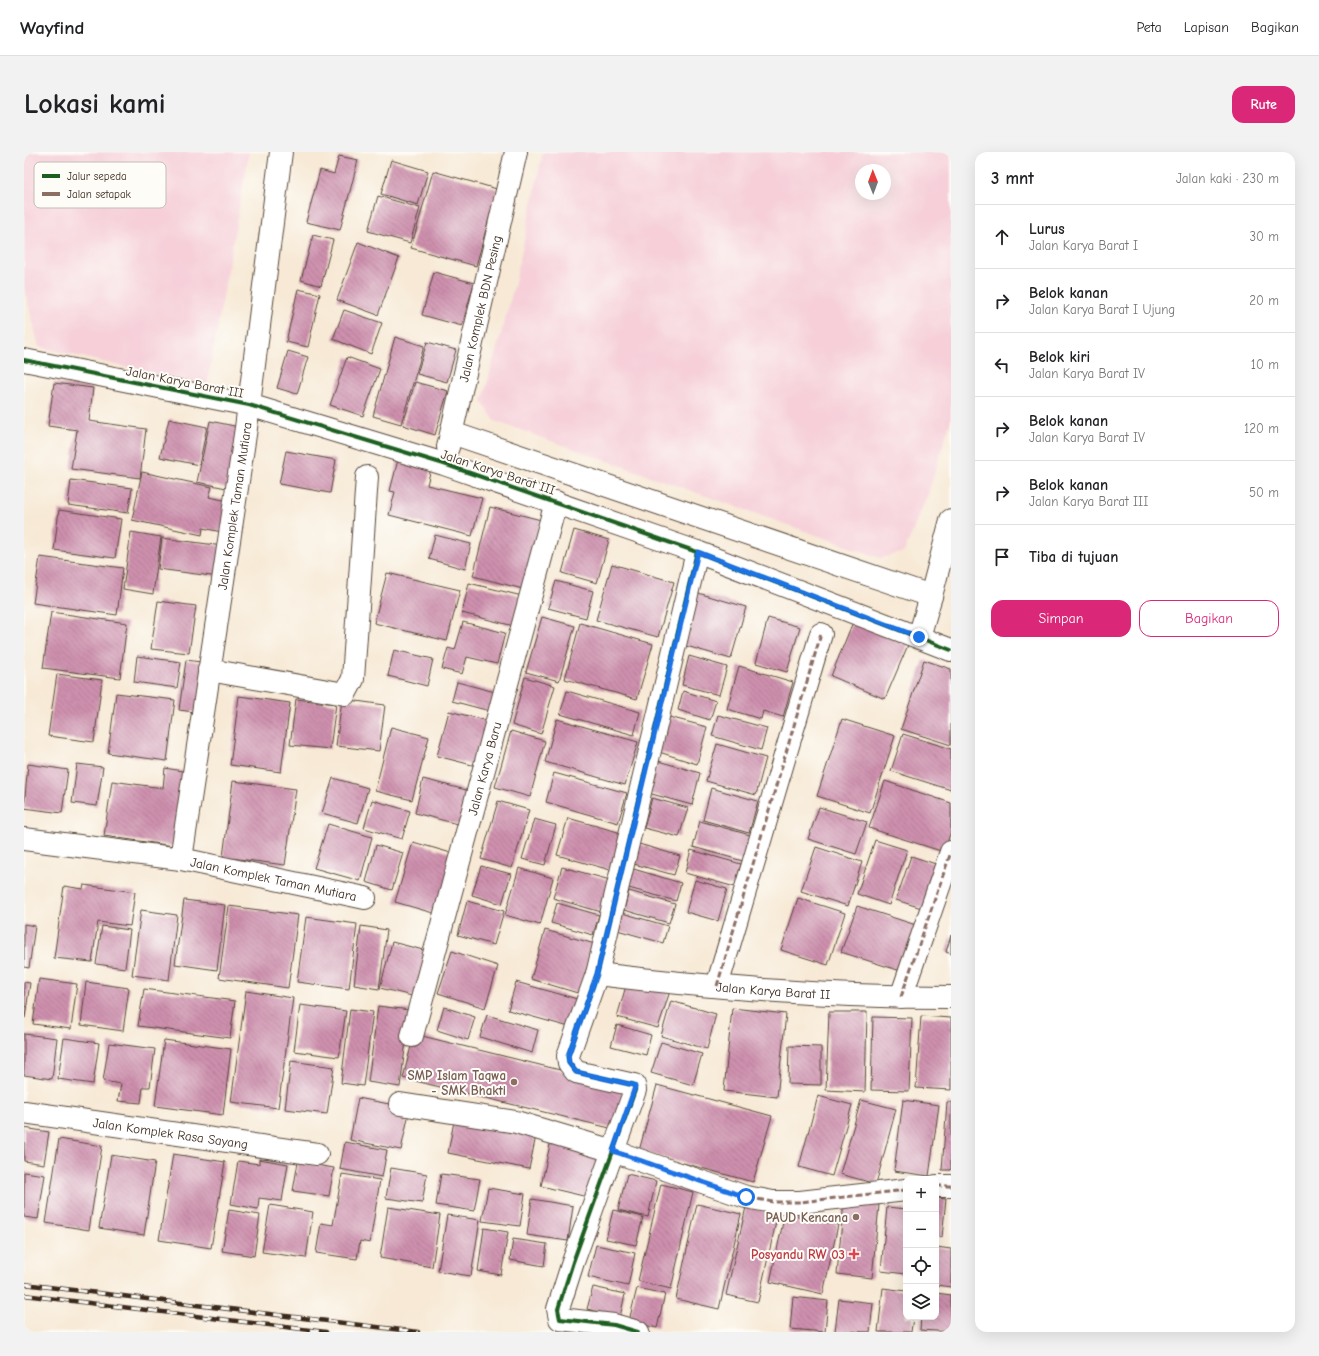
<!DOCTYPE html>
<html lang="id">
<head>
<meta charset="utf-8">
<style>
  :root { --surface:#fff; --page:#f2f2f2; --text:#202124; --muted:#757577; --line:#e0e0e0; --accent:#db2777 }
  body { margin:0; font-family:"Comic Neue",sans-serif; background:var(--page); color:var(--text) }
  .controls { position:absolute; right:12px; bottom:12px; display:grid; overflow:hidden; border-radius:8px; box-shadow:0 4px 16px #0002 }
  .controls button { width:36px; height:36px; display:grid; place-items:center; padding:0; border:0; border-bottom:1px solid var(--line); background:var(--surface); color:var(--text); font:20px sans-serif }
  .compass { position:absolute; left:831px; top:12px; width:36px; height:36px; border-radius:50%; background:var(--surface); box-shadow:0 4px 16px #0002; rotate:359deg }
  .stop { position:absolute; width:12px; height:12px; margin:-9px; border:3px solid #1a73e8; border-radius:50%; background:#fff }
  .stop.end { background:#1a73e8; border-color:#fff; box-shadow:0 1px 4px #0008 }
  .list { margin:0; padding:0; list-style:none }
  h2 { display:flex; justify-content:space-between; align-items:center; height:52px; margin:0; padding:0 16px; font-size:17px }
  h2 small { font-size:13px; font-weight:400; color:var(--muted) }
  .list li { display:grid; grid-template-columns:26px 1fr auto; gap:12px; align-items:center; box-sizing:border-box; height:64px; padding:0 16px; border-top:1px solid var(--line) }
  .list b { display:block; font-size:15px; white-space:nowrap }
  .list p { margin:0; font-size:13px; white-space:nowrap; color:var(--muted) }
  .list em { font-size:13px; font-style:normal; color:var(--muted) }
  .actions { display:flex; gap:8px; padding:12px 16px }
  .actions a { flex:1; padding:9px 0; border:1px solid var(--accent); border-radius:12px; text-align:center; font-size:14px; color:var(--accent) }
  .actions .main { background:var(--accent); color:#fff }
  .icon { flex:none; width:22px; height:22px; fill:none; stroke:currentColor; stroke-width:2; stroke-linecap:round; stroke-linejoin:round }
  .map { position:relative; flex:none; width:927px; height:1180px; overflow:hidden; border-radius:12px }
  header { display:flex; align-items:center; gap:24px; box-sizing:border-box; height:56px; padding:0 20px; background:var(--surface); border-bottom:1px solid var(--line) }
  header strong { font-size:19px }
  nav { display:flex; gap:22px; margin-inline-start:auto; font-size:14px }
  .intro { display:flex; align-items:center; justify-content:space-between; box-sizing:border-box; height:96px; padding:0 24px }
  h1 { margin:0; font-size:28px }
  .button { padding:10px 18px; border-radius:12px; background:var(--accent); color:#fff; font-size:14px; font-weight:700 }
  main { display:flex; gap:24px; padding:0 24px }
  aside { flex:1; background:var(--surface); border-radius:12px; box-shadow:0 4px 16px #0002 }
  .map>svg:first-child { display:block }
</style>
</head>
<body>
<header>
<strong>Wayfind</strong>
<nav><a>Peta</a><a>Lapisan</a><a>Bagikan</a></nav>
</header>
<div class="intro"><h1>Lokasi kami</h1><a class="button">Rute</a></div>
<main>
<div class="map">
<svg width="927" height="1180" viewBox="0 0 927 1180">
  <defs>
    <pattern id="building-back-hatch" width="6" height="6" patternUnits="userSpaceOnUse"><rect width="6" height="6" fill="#ce90ae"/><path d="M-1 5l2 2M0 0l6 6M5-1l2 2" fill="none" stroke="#a8768d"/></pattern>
  </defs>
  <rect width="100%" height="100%" fill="#fdfcf7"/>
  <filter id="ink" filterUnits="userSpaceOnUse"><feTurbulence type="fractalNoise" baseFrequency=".025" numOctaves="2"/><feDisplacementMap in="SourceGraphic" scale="8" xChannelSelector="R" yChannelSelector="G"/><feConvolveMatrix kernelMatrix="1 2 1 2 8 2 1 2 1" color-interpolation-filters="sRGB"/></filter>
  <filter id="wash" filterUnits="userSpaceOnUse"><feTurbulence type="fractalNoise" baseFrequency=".012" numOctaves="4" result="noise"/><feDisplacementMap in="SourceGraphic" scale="16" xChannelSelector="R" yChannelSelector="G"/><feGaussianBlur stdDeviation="0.9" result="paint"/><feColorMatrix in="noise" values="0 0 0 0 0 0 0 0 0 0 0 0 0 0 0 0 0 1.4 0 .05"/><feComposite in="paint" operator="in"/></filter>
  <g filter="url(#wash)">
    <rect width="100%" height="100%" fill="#f7e9d5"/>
    <g fill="#f6cfd9" fill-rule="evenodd">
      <polygon points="0,0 225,0 183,234 15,195 0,135"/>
      <path d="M519,0H927V267L904,342L880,400L857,406L471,269L458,250L491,131ZM837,18H861V42H837Z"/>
    </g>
    <g id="blocks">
      <g fill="url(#building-back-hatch)">
        <polygon points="315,4 334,8 316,78 282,70 296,18 310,22"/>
        <polygon points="367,8 404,19 394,53 357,42"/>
        <polygon points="409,19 473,37 452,114 387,96"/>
        <polygon points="354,44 396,56 386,91 344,79"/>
        <polygon points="289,83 309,88 297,134 277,128"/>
        <polygon points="334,90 375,106 354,163 313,148"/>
        <polygon points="410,120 450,131 438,174 398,163"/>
        <polygon points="274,137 296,142 284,195 262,190"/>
        <polygon points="320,158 358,171 347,202 309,187"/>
        <polygon points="371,185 400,194 377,272 349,264"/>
        <polygon points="403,190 432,198 423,230 393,222"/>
        <polygon points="264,199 284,205 273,242 253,236"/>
        <polygon points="323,205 356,217 339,264 306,253"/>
        <polygon points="391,230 424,239 411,283 379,273"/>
        <polygon points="30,231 69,236 65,269 122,277 116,326 47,317 53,278 24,274"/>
        <polygon points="145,267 183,275 175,313 136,305"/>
        <polygon points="186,269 220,276 207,337 173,330"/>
        <polygon points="262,299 312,308 306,341 255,332"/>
        <polygon points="374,308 407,316 403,333 458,346 448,384 365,363 371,340 366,339"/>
        <polygon points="118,320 188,335 185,345 209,350 202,381 179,376 178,383 108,368"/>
        <polygon points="47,328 108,336 104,361 44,353"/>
        <polygon points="466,355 517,368 499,437 449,424"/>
        <polygon points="35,358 97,367 91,406 30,398"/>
        <polygon points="550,378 585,388 573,431 538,421"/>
        <polygon points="107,380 137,385 129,442 99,437"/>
        <polygon points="411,383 447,392 441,417 405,407"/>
        <polygon points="138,386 199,394 195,425 134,417"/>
        <polygon points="16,405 99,416 93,463 9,451"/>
        <polygon points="588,412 650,430 634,485 572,468"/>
        <polygon points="363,421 436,438 423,489 350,471"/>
        <polygon points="532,429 569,439 562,466 524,456"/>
        <polygon points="445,431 498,444 490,474 438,461"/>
        <polygon points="674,441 722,455 707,507 659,493"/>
        <polygon points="134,449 172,454 165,501 127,497"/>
        <polygon points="27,460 103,471 96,526 19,516"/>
        <polygon points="518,465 551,474 535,529 502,520"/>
        <polygon points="744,466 776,475 763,520 732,511"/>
        <polygon points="439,470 481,481 473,512 443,505 438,522 418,517 424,496 431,498"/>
        <polygon points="829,470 884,493 861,547 807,524"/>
        <polygon points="556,471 629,492 613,547 541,527"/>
        <polygon points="370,498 409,507 403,534 364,524"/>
        <polygon points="113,504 157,510 153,536 110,530"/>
        <polygon points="665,504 703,515 695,543 658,533"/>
        <polygon points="162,508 184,511 178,561 155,558"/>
        <polygon points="900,508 927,517 927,593 877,577"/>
        <polygon points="715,514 769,530 759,565 739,559 737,567 703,557"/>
        <polygon points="33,522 78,528 70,590 24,584"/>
        <polygon points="501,525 531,534 517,582 488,573"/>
        <polygon points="433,530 471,540 466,559 428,549"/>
        <polygon points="543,539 616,560 610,583 536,562"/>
        <polygon points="659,539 692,549 686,568 654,558"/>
        <polygon points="92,541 151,548 143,609 84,601"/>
        <polygon points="215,544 266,551 257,620 206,613"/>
        <polygon points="272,547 312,552 306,597 266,593"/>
        <polygon points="318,547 361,553 355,599 312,594"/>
        <polygon points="425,559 464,569 452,614 413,604"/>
        <polygon points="694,563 743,576 737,598 688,584"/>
        <polygon points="645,565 683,575 673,612 635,600"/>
        <polygon points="533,567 614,590 601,633 521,610"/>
        <polygon points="818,567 871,584 846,661 793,644"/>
        <polygon points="367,575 405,585 388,648 351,639"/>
        <polygon points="487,579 521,589 506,645 471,635"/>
        <polygon points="879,582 927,597 927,638 867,619"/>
        <polygon points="693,592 742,606 732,643 682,629"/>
        <polygon points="634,609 676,621 668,653 624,641"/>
        <polygon points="4,612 44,618 38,661 0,656"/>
        <polygon points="53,612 79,615 73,654 48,651"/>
        <polygon points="141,616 164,620 157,695 80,684 88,629 139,636"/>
        <polygon points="530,621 603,641 594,671 522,650"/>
        <polygon points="309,626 344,636 334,671 298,661"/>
        <polygon points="399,627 446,639 437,673 391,661"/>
        <polygon points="209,629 272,637 261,713 199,705"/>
        <polygon points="861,629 927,651 927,679 920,700 845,676"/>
        <polygon points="687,636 734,649 725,681 679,668"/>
        <polygon points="628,646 664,656 655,685 620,676"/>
        <polygon points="348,648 386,659 378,687 340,676"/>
        <polygon points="474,649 505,658 488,716 457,707"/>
        <polygon points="795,655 843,670 832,702 784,687"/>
        <polygon points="544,666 601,682 590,719 533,703"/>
        <polygon points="510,667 532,673 521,713 498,707"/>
        <polygon points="676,669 733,685 726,711 669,695"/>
        <polygon points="304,672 348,685 336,729 290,716"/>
        <polygon points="851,688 883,698 865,753 833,742"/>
        <polygon points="389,690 434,703 416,763 371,750"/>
        <polygon points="615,692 656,704 650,723 610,712"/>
        <polygon points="352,693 379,701 368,738 342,730"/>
        <polygon points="792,695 838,710 824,754 777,739"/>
        <polygon points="667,698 717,712 711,735 661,721"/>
        <polygon points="887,704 918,714 904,758 872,748"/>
        <polygon points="457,714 487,722 478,752 448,743"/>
        <polygon points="538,715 590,729 581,761 529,746"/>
        <polygon points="495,716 529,726 516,773 481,763"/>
        <polygon points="606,716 657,731 652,749 601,735"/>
        <polygon points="671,728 703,737 694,769 662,760"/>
        <polygon points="60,733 111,740 106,774 74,770 68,810 30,806 40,734 59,737"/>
        <polygon points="605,739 651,752 645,771 600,758"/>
        <polygon points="774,746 821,761 804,813 757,798"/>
        <polygon points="160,748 201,753 193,818 151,812"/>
        <polygon points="443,749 480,759 470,793 434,783"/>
        <polygon points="533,751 575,763 569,783 527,771"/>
        <polygon points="205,754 274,763 264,836 195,826"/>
        <polygon points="833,754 895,774 880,820 817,800"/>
        <polygon points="117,758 153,763 145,828 108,823"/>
        <polygon points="591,759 644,774 639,791 586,776"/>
        <polygon points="282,765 333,772 325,837 273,830"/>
        <polygon points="0,772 11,774 5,816 0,815"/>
        <polygon points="78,774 106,778 101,816 72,812"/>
        <polygon points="337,774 363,778 355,837 330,833"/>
        <polygon points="521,778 571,792 557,842 507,827"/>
        <polygon points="927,783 927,802 922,800"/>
        <polygon points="368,790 407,800 396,846 356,836"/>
        <polygon points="428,799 474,814 461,856 414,841"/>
        <polygon points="15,827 53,832 47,877 9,872"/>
        <polygon points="604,827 646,839 634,876 593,865"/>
        <polygon points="0,830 6,831 1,866 0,866"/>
        <polygon points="62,830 105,836 99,879 57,873"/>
        <polygon points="492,830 557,848 549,876 484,858"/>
        <polygon points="120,837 211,849 206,886 114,874"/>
        <polygon points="222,839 269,846 254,956 207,950"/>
        <polygon points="647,849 692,862 683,897 637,884"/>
        <polygon points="276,853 322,859 315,905 270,899"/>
        <polygon points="354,854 386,858 376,935 344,930"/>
        <polygon points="420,855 451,865 444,888 413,878"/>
        <polygon points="708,856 762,862 753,945 700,939"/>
        <polygon points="326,857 349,860 339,934 317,931"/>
        <polygon points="805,860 843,860 841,940 802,938"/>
        <polygon points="463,863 514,878 508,901 456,885"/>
        <polygon points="897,864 927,866 927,938 892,936"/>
        <polygon points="849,865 888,866 885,939 847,938"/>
        <polygon points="593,873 627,883 622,903 587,894"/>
        <polygon points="0,882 33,886 28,927 0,923"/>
        <polygon points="390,882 601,934 590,977 379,926"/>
        <polygon points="40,886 75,891 69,932 34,927"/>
        <polygon points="140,888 207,897 199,963 131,954"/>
        <polygon points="637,890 678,902 669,933 627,921"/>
        <polygon points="85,891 131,897 126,935 119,935 117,951 94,949 97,932 79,929"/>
        <polygon points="765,894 797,895 797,933 764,932"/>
        <polygon points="267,909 310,915 303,962 261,957"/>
        <polygon points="633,933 748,964 729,1030 615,999"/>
        <polygon points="794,944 828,953 808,1024 775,1015"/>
        <polygon points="334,946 386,956 377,998 326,988"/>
        <polygon points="837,948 872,957 852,1032 816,1022"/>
        <polygon points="879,948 915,953 905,1024 870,1019"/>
        <polygon points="923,950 927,950 927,1018 918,1018"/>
        <polygon points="431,964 513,979 505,1017 424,1001"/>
        <polygon points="0,976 25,980 20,1012 0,1009"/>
        <polygon points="35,987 78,994 65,1078 22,1071"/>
        <polygon points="527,988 579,999 568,1046 517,1034"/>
        <polygon points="321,990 363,998 358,1025 316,1017"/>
        <polygon points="149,1002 201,1010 187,1096 135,1088"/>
        <polygon points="87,1003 131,1010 120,1083 75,1076"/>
        <polygon points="235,1007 264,1012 258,1049 235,1046 234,1057 207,1052 214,1009 235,1012"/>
        <polygon points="274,1010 310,1016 305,1044 269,1039"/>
        <polygon points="367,1016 403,1022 398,1051 362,1046"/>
        <polygon points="0,1020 21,1023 14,1067 0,1065"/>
        <polygon points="318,1022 356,1028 346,1091 336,1089 333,1107 292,1101 297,1071 309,1073"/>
        <polygon points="417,1022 456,1027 450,1059 412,1053"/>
        <polygon points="603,1022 632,1029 624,1065 594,1058"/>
        <polygon points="637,1032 669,1040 647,1137 614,1129"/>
        <polygon points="464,1036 501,1042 496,1074 458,1069"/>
        <polygon points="912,1046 922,1047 918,1085 912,1084"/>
        <polygon points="508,1047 549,1054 544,1089 503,1083"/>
        <polygon points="820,1049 855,1053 848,1126 813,1122"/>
        <polygon points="673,1052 717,1062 695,1157 652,1147"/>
        <polygon points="246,1053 289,1060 282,1106 238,1100"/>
        <polygon points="364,1055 416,1063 408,1115 356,1106"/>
        <polygon points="722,1055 754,1061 734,1150 702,1143"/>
        <polygon points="863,1055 882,1057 882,1122 857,1119"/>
        <polygon points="205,1058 236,1063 230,1104 198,1099"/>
        <polygon points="589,1058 619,1065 612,1093 582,1087"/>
        <polygon points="761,1061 814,1073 799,1142 746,1130"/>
        <polygon points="423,1063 456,1068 447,1124 414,1119"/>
        <polygon points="460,1076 484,1080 477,1123 454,1119"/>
        <polygon points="489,1087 523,1092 520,1114 486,1108"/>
        <polygon points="572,1093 611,1101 604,1134 564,1125"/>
        <polygon points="912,1095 927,1097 927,1135 912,1133"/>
        <polygon points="569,1135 601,1142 596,1165 563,1157"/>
        <polygon points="613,1136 641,1142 633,1176 605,1169"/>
        <polygon points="859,1136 882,1139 882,1165 889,1165 887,1180 854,1180"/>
        <polygon points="912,1141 927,1143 927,1180 896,1178 897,1165 912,1165"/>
        <polygon points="769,1145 804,1149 801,1180 766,1177"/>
        <polygon points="815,1147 849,1151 846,1180 811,1179"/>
      </g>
    </g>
  </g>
  <g filter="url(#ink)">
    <use href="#blocks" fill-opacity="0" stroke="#574739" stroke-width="1"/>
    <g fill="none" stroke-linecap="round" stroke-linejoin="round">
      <defs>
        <g id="minor">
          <polyline points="0,208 225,253 420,312 673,400 927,498"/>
          <polyline points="428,281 907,444 927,368"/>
          <path id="s1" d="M424,295L492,0"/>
          <polyline points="895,485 907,444"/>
          <polyline points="185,518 321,542 329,527 343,325"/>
          <path id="s2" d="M0,687L157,707L341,746"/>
          <path id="s3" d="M157,707L222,276L257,0"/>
          <path id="s4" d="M573,822C689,836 810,845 927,845"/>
          <polyline points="693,834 797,482"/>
          <polyline points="877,845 927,700"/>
          <path id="s5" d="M388,884L532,350"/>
          <polyline points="376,952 492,970 589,999 722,1045 749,1050 776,1050 882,1038"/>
          <path id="s6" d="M0,960L293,1002"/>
          <polyline points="912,1034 927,1034"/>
          <polyline points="614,1180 590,1173 536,1167 534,1157 549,1110 611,938 610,933 552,920 545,911 544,904 573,822 673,400"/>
        </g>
      </defs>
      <use href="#minor" stroke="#574739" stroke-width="24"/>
      <use href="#minor" stroke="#fff" stroke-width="22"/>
      <defs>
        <g id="rail">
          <polyline points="0,1132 394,1180"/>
          <polyline points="0,1143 302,1180"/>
        </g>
      </defs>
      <use href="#rail" stroke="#3b2a1e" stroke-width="4.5"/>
      <use href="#rail" stroke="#fdfcf7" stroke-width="3" stroke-dasharray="9" stroke-linecap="butt"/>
      <g stroke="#8d6e63" stroke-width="3" stroke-dasharray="6 3" stroke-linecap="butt">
        <polyline points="693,834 797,482"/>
        <polyline points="877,845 927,700"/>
        <polyline points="589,999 722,1045 749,1050 776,1050 882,1038"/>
        <polyline points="912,1034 927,1034"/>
      </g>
      <defs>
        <g id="cycleway">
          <polyline points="0,208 225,253 420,312 673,400 927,498"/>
          <polyline points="614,1180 590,1173 536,1167 534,1157 549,1110 611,938 610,933 552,920 545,911 544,904 573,822 673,400"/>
        </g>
      </defs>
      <use href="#cycleway" stroke="#fdfcf7" stroke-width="6"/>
      <use href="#cycleway" stroke="#1b5e20" stroke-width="4"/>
    </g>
  </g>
  <g fill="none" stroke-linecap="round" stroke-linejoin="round" filter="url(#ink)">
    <polyline stroke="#1a73e8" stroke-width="5" points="722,1045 589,999 611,935 610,933 552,920 545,911 544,904 573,822 674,400 895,485"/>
  </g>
  <g fill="#8d6e63" stroke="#fdfcf7" stroke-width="1.5">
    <circle cx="490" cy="930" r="4"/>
    <circle cx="832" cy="1065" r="4"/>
  </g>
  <path fill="#e0444e" stroke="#fdfcf7" stroke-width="1.5" d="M828 1096h4v4h4v4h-4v4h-4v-4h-4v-4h4z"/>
  <g text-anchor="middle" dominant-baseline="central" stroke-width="4" stroke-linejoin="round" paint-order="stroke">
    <g font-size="13" fill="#3b2a1e" stroke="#fdfcf7">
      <text stroke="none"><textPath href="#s1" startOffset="142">Jalan Komplek BDN Pesing</textPath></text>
      <text transform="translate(161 230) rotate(11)">Jalan Karya Barat III</text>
      <text transform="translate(474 320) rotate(18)">Jalan Karya Barat III</text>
      <text stroke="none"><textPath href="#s3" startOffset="357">Jalan Komplek Taman Mutiara</textPath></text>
      <text stroke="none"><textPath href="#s5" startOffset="277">Jalan Karya Baru</textPath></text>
      <text stroke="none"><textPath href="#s2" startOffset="253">Jalan Komplek Taman Mutiara</textPath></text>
      <text stroke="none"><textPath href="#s4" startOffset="177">Jalan Karya Barat II</textPath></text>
      <text stroke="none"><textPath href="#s6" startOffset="148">Jalan Komplek Rasa Sayang</textPath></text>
    </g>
    <g font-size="13" font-weight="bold" fill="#785e54" stroke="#fdfcf7" text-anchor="end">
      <text x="482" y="923">SMP Islam Taqwa<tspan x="482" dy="15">- SMK Bhakti</tspan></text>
      <text x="824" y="1065">PAUD Kencana</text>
    </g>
    <g font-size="13" font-weight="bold" fill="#be3a42" stroke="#fdfcf7" text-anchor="end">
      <text x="821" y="1102">Posyandu RW 03</text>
    </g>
  </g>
  <rect x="10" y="10" width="132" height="46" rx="6" fill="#fdfcf7" stroke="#c3bdb6" stroke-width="1"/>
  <rect x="18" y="22" width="18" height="4" fill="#1b5e20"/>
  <rect x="18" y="40" width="18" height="4" fill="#8d6e63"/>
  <g font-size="11" fill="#3b2a1e">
    <text x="43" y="28">Jalur sepeda</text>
    <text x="43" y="46">Jalan setapak</text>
  </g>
</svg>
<div class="controls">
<button>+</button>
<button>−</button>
<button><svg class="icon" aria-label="locate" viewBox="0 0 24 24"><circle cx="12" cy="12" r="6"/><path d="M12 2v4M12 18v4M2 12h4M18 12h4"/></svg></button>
<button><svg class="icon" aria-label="layers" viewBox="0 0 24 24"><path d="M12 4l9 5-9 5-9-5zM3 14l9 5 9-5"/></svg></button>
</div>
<svg class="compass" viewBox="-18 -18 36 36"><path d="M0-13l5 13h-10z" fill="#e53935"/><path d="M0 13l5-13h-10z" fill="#757577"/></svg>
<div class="stop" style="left:722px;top:1045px"></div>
<div class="stop end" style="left:895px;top:485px"></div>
</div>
<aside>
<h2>3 mnt<small>Jalan kaki · 230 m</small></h2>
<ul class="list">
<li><svg class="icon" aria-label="ahead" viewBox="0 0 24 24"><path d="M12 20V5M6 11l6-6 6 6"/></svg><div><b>Lurus</b><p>Jalan Karya Barat I</p></div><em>30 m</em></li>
<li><svg class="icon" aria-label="right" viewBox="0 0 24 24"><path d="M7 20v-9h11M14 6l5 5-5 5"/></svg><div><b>Belok kanan</b><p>Jalan Karya Barat I Ujung</p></div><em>20 m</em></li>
<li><svg class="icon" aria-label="left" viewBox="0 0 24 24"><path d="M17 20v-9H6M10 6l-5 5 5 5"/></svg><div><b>Belok kiri</b><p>Jalan Karya Barat IV</p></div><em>10 m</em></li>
<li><svg class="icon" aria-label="right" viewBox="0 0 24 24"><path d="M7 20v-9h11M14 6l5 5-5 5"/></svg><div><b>Belok kanan</b><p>Jalan Karya Barat IV</p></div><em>120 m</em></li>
<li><svg class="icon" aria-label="right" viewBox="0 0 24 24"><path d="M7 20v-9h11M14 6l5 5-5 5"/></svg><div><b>Belok kanan</b><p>Jalan Karya Barat III</p></div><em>50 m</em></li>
<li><svg class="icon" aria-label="arrive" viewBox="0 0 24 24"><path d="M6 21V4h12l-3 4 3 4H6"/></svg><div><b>Tiba di tujuan</b></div></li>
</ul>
<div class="actions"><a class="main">Simpan</a><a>Bagikan</a></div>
</aside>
</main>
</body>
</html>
